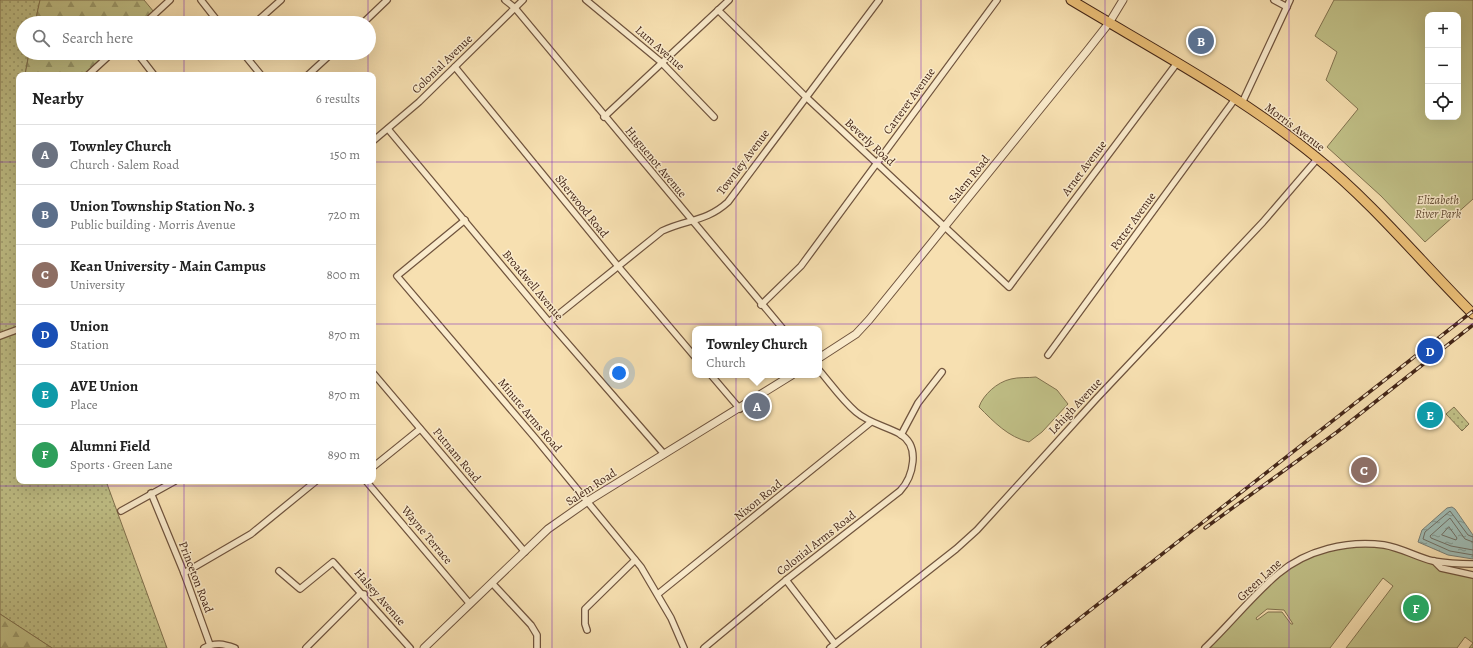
<!DOCTYPE html>
<html lang="en">
<head>
<meta charset="utf-8">
<style>
  :root { --surface:#fff; --page:#f2f2f2; --text:#222; --muted:#767676; --line:#e0e0e0; --accent:#2563eb }
  body { margin:0; font-family:Alegreya,serif; background:var(--page); color:var(--text) }
  .controls { position:absolute; right:12px; top:12px; display:grid; overflow:hidden; border-radius:8px; box-shadow:0 4px 16px #0002 }
  .controls button { width:36px; height:36px; display:grid; place-items:center; padding:0; border:0; border-bottom:1px solid var(--line); background:var(--surface); color:var(--text); font:20px sans-serif }
  .you { position:absolute; left:619px; top:373px; width:14px; height:14px; margin:-10px; border:3px solid #fff; border-radius:50%; background:#1a73e8; box-shadow:0 0 0 6px #1a73e833 }
  .badge { display:grid; place-items:center; width:26px; height:26px; border-radius:50%; background:var(--accent); color:#fff; font-size:13px; font-weight:700 }
  .pin { position:absolute; translate:-50% -50%; border:2px solid #fff; box-shadow:0 1px 4px #0006 }
  .popup { position:absolute; left:692px; top:326px; width:130px; height:52px; box-sizing:border-box; display:grid; place-content:center; border-radius:8px; background:var(--surface); filter:drop-shadow(0 1px 3px #0005); font-size:13px; white-space:nowrap; color:var(--muted) }
  .popup b { font-size:15px; color:var(--text) }
  .popup::after { content:''; position:absolute; left:50%; top:100%; margin-left:-8px; border:8px solid transparent; border-top-color:var(--surface) }
  .list { margin:0; padding:0; list-style:none }
  h2 { display:flex; justify-content:space-between; align-items:center; height:52px; margin:0; padding:0 16px; font-size:17px }
  h2 small { font-size:13px; font-weight:400; color:var(--muted) }
  .list li { display:grid; grid-template-columns:26px 1fr auto; gap:12px; align-items:center; box-sizing:border-box; height:60px; padding:0 16px; border-top:1px solid var(--line) }
  .list b { display:block; font-size:15px; white-space:nowrap }
  .list p { margin:0; font-size:13px; white-space:nowrap; color:var(--muted) }
  .list em { font-size:13px; font-style:normal; color:var(--muted) }
  .icon { flex:none; width:22px; height:22px; fill:none; stroke:currentColor; stroke-width:2; stroke-linecap:round; stroke-linejoin:round }
  .map { position:relative; flex:none; width:1473px; height:648px; overflow:hidden }
  .search { position:absolute; background:var(--surface); box-shadow:0 4px 16px #0002; left:16px; top:16px; width:360px; height:44px; display:flex; align-items:center; gap:10px; box-sizing:border-box; padding:0 14px; border-radius:22px; color:var(--muted); font-size:15px }
  .panel { position:absolute; background:var(--surface); box-shadow:0 4px 16px #0002; left:16px; top:72px; width:360px; height:412px; border-radius:8px }
  .map>svg:first-child { display:block }
</style>
</head>
<body>
<div class="map">
<svg width="1473" height="648" viewBox="0 0 1473 648">
  <defs>
    <pattern id="grass-dots" width="8" height="8" patternUnits="userSpaceOnUse"><rect width="8" height="8" fill="#c1c188"/><path d="M2 2h.1M6 6h.1" fill="none" stroke="#9e9d6e" stroke-width="1.8" stroke-linecap="round"/></pattern>
    <pattern id="forest-firs" width="22" height="20" patternUnits="userSpaceOnUse"><rect width="22" height="20" fill="#c1c188"/><path d="M5 1l3.5 6h-7zM16 11l3.5 6h-7z" fill="#9e9d6e"/></pattern>
    <pattern id="water-ripples" width="26" height="14" patternUnits="userSpaceOnUse"><rect width="26" height="14" fill="#9fbbb3"/><path d="M2 4q2-2 4 0t4 0M15 11q2-2 4 0t4 0" fill="none" stroke="#839891"/></pattern>
  </defs>
  <rect width="100%" height="100%" fill="#f7e0b1"/>
  <filter id="stains"><feTurbulence type="fractalNoise" baseFrequency=".005" numOctaves="4"/><feColorMatrix values="0 0 0 0 .2 0 0 0 0 .09 0 0 0 0 .02 0 0 0 .5 -.17"/></filter>
  <radialGradient id="worn" r=".72"><stop offset=".6" stop-color="#630" stop-opacity="0"/><stop offset="1" stop-color="#630" stop-opacity=".3"/></radialGradient>
  <g fill="url(#grass-dots)" stroke="#827350">
    <polygon points="0,0 40,0 35,23 23,23 23,53 29,53 25,75 19,75 19,481 106,481 167,648 52,648 0,614"/>
    <polygon points="1454,407 1469,424 1462,431 1446,414"/>
  </g>
  <g fill="url(#forest-firs)" stroke="#827350">
    <polygon points="40,0 144,0 154,12 143,23 35,23"/>
    <polygon points="29,53 111,53 87,75 25,75"/>
    <polygon points="0,614 52,648 0,648"/>
  </g>
  <g fill="#c1c188" stroke="#827350" fill-rule="evenodd">
    <path d="M1334,0H1473V199L1425,242L1381,196L1327,147L1358,109L1326,80L1337,52L1315,36ZM1428,15H1458V117H1428Z"/>
    <path d="M1036,377L1057,390L1068,404L1042,432L1029,442C1008,437 994,422 979,407C983,395 997,382 1011,379C1018,377 1028,378 1036,377Z"/>
    <path d="M1356,544L1402,549L1442,568L1473,575V648H1469L1473,643L1465,637L1457,648H1346L1393,586L1383,578L1330,648H1203L1277,574L1314,554ZM1267,609L1284,610L1293,624H1291L1282,612H1268L1257,620L1256,618Z"/>
  </g>
  <polygon fill="url(#water-ripples)" stroke="#7a7f75" points="1452,507 1455,509 1473,535 1473,559 1448,555 1418,542 1422,530 1447,508"/>
  <g fill="none" stroke-linecap="round" stroke-linejoin="round">
    <g stroke="#717065" stroke-width="1">
      <polygon points="1449,527 1457,538 1456,540 1442,535"/>
      <polyline points="1473,537 1468,535 1450,511 1425,532 1423,539 1450,551 1473,555"/>
      <polyline points="1473,542 1465,539 1450,518 1430,536 1431,538 1451,546 1473,550"/>
    </g>
    <defs>
      <g id="minor">
        <polyline points="201,0 219,23"/>
        <polyline points="505,0 515,8 783,329"/>
        <polyline points="586,0 661,62 714,117"/>
        <polyline points="1274,0 1287,7"/>
        <polyline points="718,10 806,97 1009,287 1177,63"/>
        <polyline points="145,23 170,0"/>
        <polyline points="255,23 281,0"/>
        <polyline points="363,23 387,0"/>
        <polyline points="137,53 154,75"/>
        <polyline points="243,53 261,75"/>
        <polyline points="455,67 617,265 695,357"/>
        <polyline points="88,75 112,53"/>
        <polyline points="308,75 332,53"/>
        <polyline points="1242,103 1290,0"/>
        <polyline points="604,117 729,0"/>
        <polyline points="388,129 549,322 664,454"/>
        <polyline points="373,141 419,102 523,0"/>
        <polyline points="465,220 397,276 536,439 641,567 671,618 684,648"/>
        <polyline points="761,305 801,266 997,0"/>
        <path d="M549,322L662,231C687,219 706,222 728,202L879,0"/>
        <polyline points="0,336 19,329"/>
        <polyline points="1048,355 1235,99"/>
        <polyline points="373,373 525,552"/>
        <polyline points="711,375 740,409"/>
        <polyline points="901,435 918,403 942,372"/>
        <polyline points="373,467 420,429"/>
        <polyline points="366,481 470,604"/>
        <polyline points="151,493 184,573 210,645"/>
        <polyline points="121,511 175,481"/>
        <polyline points="1434,561 1441,568 1473,575"/>
        <polyline points="279,571 300,589 333,562 410,648"/>
        <polyline points="184,573 251,534 316,481"/>
        <polyline points="786,580 835,644"/>
        <polyline points="492,583 531,625 537,635 537,648"/>
        <polyline points="658,594 871,422"/>
        <polyline points="587,630 585,624 585,609 635,560"/>
        <path d="M204,648C215,642 224,644 235,648"/>
        <polyline points="306,648 360,594 364,594"/>
        <path d="M704,648L786,580L900,491C913,477 921,446 900,434C885,426 869,423 856,412C842,400 831,384 819,370"/>
        <polyline points="830,648 956,549 977,530 1097,398 1263,222 1318,158"/>
        <path d="M1205,648C1229,625 1253,595 1278,574C1306,550 1348,540 1384,545C1402,548 1416,557 1433,561C1445,563 1461,564 1473,564"/>
      </g>
      <g id="tertiary">
        <polyline points="819,358 856,334 869,320 1087,51 1109,23 1123,0"/>
        <polyline points="424,648 548,529 588,501 792,375"/>
      </g>
      <path id="primary" d="M1071,0C1154,50 1242,96 1317,158C1374,204 1421,262 1473,314"/>
    </defs>
    <use href="#minor" stroke="#70543e" stroke-width="8"/>
    <use href="#tertiary" stroke="#70543e" stroke-width="9"/>
    <use href="#primary" stroke="#432517" stroke-width="11"/>
    <use href="#minor" stroke="#faebcc" stroke-width="5.5"/>
    <use href="#tertiary" stroke="#faebcc" stroke-width="7"/>
    <use href="#primary" stroke="#ecc078" stroke-width="9"/>
    <defs>
      <g id="rail">
        <polyline points="1205,528 1337,432 1473,325"/>
        <polyline points="1042,648 1473,311"/>
      </g>
    </defs>
    <use href="#rail" stroke="#432517" stroke-width="3.5"/>
    <use href="#rail" stroke="#faebcc" stroke-width="2" stroke-dasharray="6" stroke-linecap="butt"/>
  </g>
  <path fill="none" stroke="#7b2cbf" stroke-width="1" stroke-opacity="0.55" d="M184,0V23M368,0V23M552,0V648M736,0V648M921,0V648M1105,0V648M1289,0V648M184,53V75M368,53V75M0,162H19M373,162H1473M0,324H19M373,324H1473M184,481V648M368,481V648M0,486H1473"/>
  <g text-anchor="middle" dominant-baseline="central" stroke-width="3" stroke-linejoin="round" paint-order="stroke">
    <g font-size="12" fill="#432517" stroke="#faebcc">
      <text transform="translate(660 48) rotate(41)">Lum Avenue</text>
      <text transform="translate(442 64) rotate(-44)">Colonial Avenue</text>
      <text transform="translate(909 101) rotate(-54)">Carteret Avenue</text>
      <text transform="translate(1295 127) rotate(37)">Morris Avenue</text>
      <text transform="translate(870 142) rotate(43)">Beverly Road</text>
      <text transform="translate(656 162) rotate(50)">Huguenot Avenue</text>
      <text transform="translate(743 162) rotate(-53)">Townley Avenue</text>
      <text transform="translate(1084 168) rotate(-53)">Arnet Avenue</text>
      <text transform="translate(969 179) rotate(-51)">Salem Road</text>
      <text transform="translate(582 206) rotate(51)">Sherwood Road</text>
      <text transform="translate(1133 221) rotate(-54)">Potter Avenue</text>
      <text transform="translate(533 285) rotate(50)">Broadwell Avenue</text>
      <text transform="translate(1075 406) rotate(-47)">Lehigh Avenue</text>
      <text transform="translate(530 415) rotate(50)">Minute Arms Road</text>
      <text transform="translate(457 455) rotate(50)">Putnam Road</text>
      <text transform="translate(591 487) rotate(-33)">Salem Road</text>
      <text transform="translate(758 500) rotate(-39)">Nixon Road</text>
      <text transform="translate(427 535) rotate(50)">Wayne Terrace</text>
      <text transform="translate(816 543) rotate(-38)">Colonial Arms Road</text>
      <text transform="translate(196 577) rotate(69)">Princeton Road</text>
      <text transform="translate(1259 580) rotate(-43)">Green Lane</text>
      <text transform="translate(380 597) rotate(49)">Halsey Avenue</text>
    </g>
    <g font-size="12" font-style="italic" fill="#624c33" stroke="#faebcc">
      <text x="1438" y="200">Elizabeth<tspan x="1438" dy="14">River Park</tspan></text>
    </g>
  </g>
  <rect width="100%" height="100%" filter="url(#stains)"/>
  <rect width="100%" height="100%" fill="url(#worn)"/>
</svg>
<div class="controls">
<button>+</button>
<button>−</button>
<button><svg class="icon" aria-label="locate" viewBox="0 0 24 24"><circle cx="12" cy="12" r="6"/><path d="M12 2v4M12 18v4M2 12h4M18 12h4"/></svg></button>
</div>
<div class="you"></div>
<div class="pin badge" style="left:757px;top:406px;background:#6b7280">A</div>
<div class="popup"><b>Townley Church</b>Church</div>
<div class="pin badge" style="left:1201px;top:41px;background:#5c6f8a">B</div>
<div class="pin badge" style="left:1364px;top:470px;background:#8d6e63">C</div>
<div class="pin badge" style="left:1430px;top:351px;background:#1a4fb4">D</div>
<div class="pin badge" style="left:1430px;top:415px;background:#0f9aa8">E</div>
<div class="pin badge" style="left:1416px;top:608px;background:#2e9e5b">F</div>
<div class="search"><svg class="icon" aria-label="search" viewBox="0 0 24 24"><circle cx="10" cy="10" r="6"/><path d="M15 15l6 6"/></svg>Search here</div>
<section class="panel">
<h2>Nearby<small>6 results</small></h2>
<ul class="list">
<li><span class="badge" style="background:#6b7280">A</span><div><b>Townley Church</b><p>Church · Salem Road</p></div><em>150 m</em></li>
<li><span class="badge" style="background:#5c6f8a">B</span><div><b>Union Township Station No. 3</b><p>Public building · Morris Avenue</p></div><em>720 m</em></li>
<li><span class="badge" style="background:#8d6e63">C</span><div><b>Kean University - Main Campus</b><p>University</p></div><em>800 m</em></li>
<li><span class="badge" style="background:#1a4fb4">D</span><div><b>Union</b><p>Station</p></div><em>870 m</em></li>
<li><span class="badge" style="background:#0f9aa8">E</span><div><b>AVE Union</b><p>Place</p></div><em>870 m</em></li>
<li><span class="badge" style="background:#2e9e5b">F</span><div><b>Alumni Field</b><p>Sports · Green Lane</p></div><em>890 m</em></li>
</ul>
</section>
</div>
</body>
</html>
